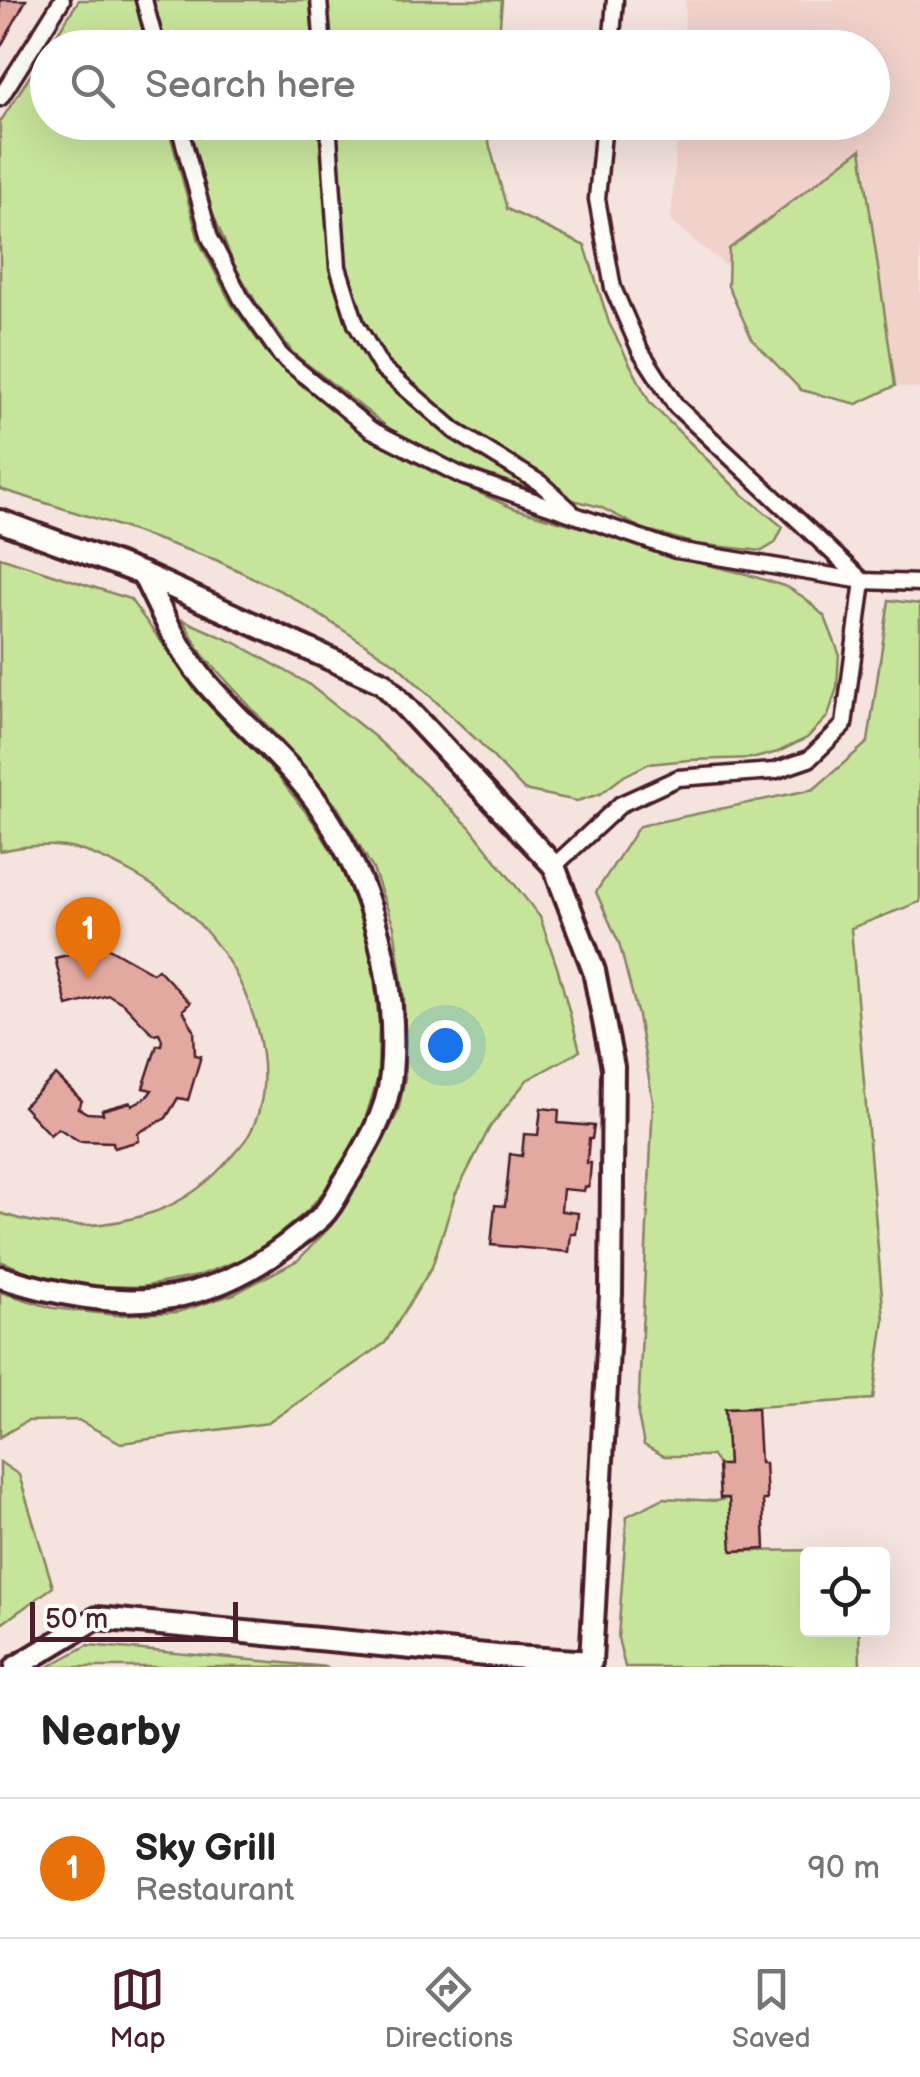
<!DOCTYPE html>
<html lang="en">
<head>
<meta charset="utf-8">
<style>
  :root { --surface:#fff; --page:#f6f6f6; --text:#222; --muted:#767676; --line:#e0e0e0; --accent:#4a1f2b }
  body { margin:0; font-family:"Balsamiq Sans",sans-serif; background:var(--page); color:var(--text) }
  .controls { position:absolute; right:30px; bottom:30px; display:grid; overflow:hidden; border-radius:10px; box-shadow:0 10px 40px #0002 }
  .controls button { width:90px; height:90px; display:grid; place-items:center; padding:0; border:0; border-bottom:2px solid var(--line); background:var(--surface); color:var(--text); font:50px sans-serif }
  .scale { position:absolute; left:30px; bottom:25px; width:208px; box-sizing:border-box; padding-left:10px; border:5px solid #4a1f2b; border-top:0; font-size:28px; line-height:35px; white-space:nowrap; color:#4a1f2b; -webkit-text-stroke:8px #fdfcf7; paint-order:stroke }
  .you { position:absolute; left:445px; top:1045px; width:35px; height:35px; margin:-25px; border:8px solid #fff; border-radius:50%; background:#1a73e8; box-shadow:0 0 0 15px #1a73e833 }
  .badge { display:grid; place-items:center; width:65px; height:65px; border-radius:50%; background:var(--accent); color:#fff; font-size:32px; font-weight:700 }
  .pin { position:absolute; translate:-50% -82px; filter:drop-shadow(0 2px 5px #0008) }
  .pin::after { content:''; position:absolute; top:52px; width:35px; height:30px; background:inherit; clip-path:polygon(0 0,100% 0,50% 100%) }
  .list { margin:0; padding:0; list-style:none }
  h2 { display:flex; justify-content:space-between; align-items:center; height:130px; margin:0; padding:0 40px; font-size:42px }
  h2 small { font-size:32px; font-weight:400; color:var(--muted) }
  .list li { display:grid; grid-template-columns:65px 1fr auto; gap:30px; align-items:center; box-sizing:border-box; height:140px; padding:0 40px; border-top:2px solid var(--line) }
  .list b { display:block; font-size:38px; white-space:nowrap }
  .list p { margin:0; font-size:32px; white-space:nowrap; color:var(--muted) }
  .list em { font-size:32px; font-style:normal; color:var(--muted) }
  .icon { flex:none; width:55px; height:55px; fill:none; stroke:currentColor; stroke-width:2; stroke-linecap:round; stroke-linejoin:round }
  .map { position:relative; flex:none; width:920px; height:1667px; overflow:hidden }
  .search { position:absolute; background:var(--surface); box-shadow:0 10px 40px #0002; left:30px; right:30px; top:30px; height:110px; display:flex; align-items:center; gap:25px; box-sizing:border-box; padding:0 35px; border-radius:55px; color:var(--muted); font-size:38px }
  .sheet { height:270px; background:var(--surface) }
  nav { display:flex; justify-content:space-around; align-items:center; box-sizing:border-box; height:140px; border-top:2px solid var(--line); background:var(--surface); font-size:28px; color:var(--muted) }
  nav a { display:grid; justify-items:center; gap:5px }
  nav .on { color:var(--accent) }
  .map>svg:first-child { display:block }
</style>
</head>
<body>
<div class="map">
<svg width="920" height="1667" viewBox="0 0 920 1667">
  <rect width="100%" height="100%" fill="#f5e3dd"/>
  <filter id="ink" filterUnits="userSpaceOnUse"><feTurbulence type="fractalNoise" baseFrequency=".01" numOctaves="2"/><feDisplacementMap in="SourceGraphic" scale="20" xChannelSelector="R" yChannelSelector="G"/><feConvolveMatrix kernelMatrix="1 2 1 2 8 2 1 2 1" color-interpolation-filters="sRGB"/></filter>
  <g filter="url(#ink)">
    <polygon fill="#f0d2cb" points="686,0 920,0 920,389 873,383 671,222 678,123 872,122 872,48 683,47"/>
    <g fill="#c7e49b" stroke="#888263" stroke-width="2.5">
      <polygon points="79,0 138,0 149,48 48,48"/>
      <polygon points="153,0 502,0 498,48 167,47"/>
      <polygon points="48,48 48,122 167,123 199,241 231,303 267,353 372,440 434,473 513,508 608,535 682,559 746,574 787,587 805,598 825,617 839,653 837,687 828,716 807,738 778,752 755,758 690,760 648,764 624,776 600,794 577,801 524,790 479,742 396,664 287,594 216,560 107,522 0,489 0,122"/>
      <polygon points="188,123 491,123 489,143 507,209 585,246 609,323 650,403 741,493 783,527 775,543 762,551 696,544 643,529 600,507 535,490 483,473 432,454 391,430 293,353 260,309 234,265 211,209"/>
      <polygon points="861,149 895,386 857,404 801,390 752,339 728,286 729,249"/>
      <path d="M0,557L130,599L201,696L277,775L315,824L351,883L370,941L379,1022L378,1077L364,1123L331,1183L306,1212L255,1254L198,1276L141,1287L96,1286L38,1276L0,1261V1213C50,1231 108,1229 157,1211C186,1200 211,1181 231,1157C237,1150 245,1142 250,1133C267,1101 266,1064 257,1029C239,959 195,908 132,873C117,865 100,856 83,851C56,843 27,845 0,851Z"/>
      <polygon points="889,600 920,604 920,902 851,928 884,1320 873,1399 726,1409 728,1465 718,1465 712,1456 664,1456 644,1445 638,1415 653,1102 638,1016 619,943 596,892 639,826 814,789 868,742"/>
      <polygon points="183,620 236,643 307,683 375,737 470,827 540,917 558,970 580,1051 527,1080 490,1127 455,1195 432,1267 385,1343 268,1423 121,1443 78,1420 27,1421 0,1437 0,1292 53,1308 116,1315 178,1312 234,1294 298,1260 331,1226 376,1154 398,1112 405,1078 404,997 394,927 373,869 338,808 297,758 202,654"/>
      <polygon points="0,1462 19,1475 53,1587 0,1625"/>
      <polygon points="664,1498 716,1501 729,1498 733,1551 856,1550 856,1554 808,1554 808,1630 859,1630 860,1667 625,1667 618,1638 627,1516"/>
      <polygon points="88,1645 328,1667 48,1667"/>
    </g>
    <g fill="#e3a9a1" stroke="#4a1f2b" stroke-width="2.5">
      <polygon points="0,0 26,0 0,48"/>
      <polygon points="105,946 153,973 158,969 190,1003 183,1010 194,1030 195,1055 201,1056 188,1100 178,1098 166,1118 138,1133 139,1141 114,1148 113,1142 79,1141 58,1128 50,1135 23,1106 56,1075 82,1101 78,1108 87,1113 103,1114 102,1110 131,1102 132,1105 147,1097 152,1090 143,1088 157,1045 161,1045 162,1040 159,1033 153,1034 124,1004 109,995 67,1006 55,958"/>
      <polygon points="541,1108 559,1110 558,1123 594,1126 592,1139 589,1139 587,1163 591,1163 589,1187 585,1187 584,1191 563,1189 561,1211 578,1213 576,1234 571,1234 569,1252 491,1245 495,1205 505,1206 510,1154 522,1156 524,1134 538,1135"/>
      <polygon points="757,1408 760,1463 765,1463 767,1500 763,1500 765,1549 732,1551 729,1498 720,1498 719,1483 718,1465 728,1465 725,1409"/>
    </g>
    <g fill="none" stroke-linecap="round" stroke-linejoin="round">
      <defs>
        <g id="service">
          <polyline points="144,0 157,48"/>
          <polyline points="319,0 323,48"/>
          <polyline points="611,48 615,0"/>
          <polyline points="0,98 62,0"/>
          <polyline points="178,122 210,238 242,300 281,356 370,429 462,476 676,550 863,581 920,583"/>
          <polyline points="328,122 338,267 356,324 381,367 455,431 540,483 570,510"/>
          <polyline points="554,866 621,804 678,778 774,771 809,759 844,725 863,581 676,406 640,350 613,288 597,199 604,122"/>
        </g>
        <g id="pedestrian">
          <polyline points="0,521 143,574 383,683 554,866 594,971 613,1067 611,1294 591,1662 497,1656 97,1618 16,1667"/>
          <path d="M0,1277C116,1312 201,1315 299,1235C307,1229 315,1223 322,1216C331,1207 337,1195 343,1184C364,1151 388,1114 391,1074C399,982 372,883 321,808C288,759 240,724 203,679C178,648 160,610 143,574"/>
        </g>
      </defs>
      <use href="#service" stroke="#4a1f2b" stroke-width="21"/>
      <use href="#pedestrian" stroke="#4a1f2b" stroke-width="28"/>
      <use href="#service" stroke="#fdfcf7" stroke-width="14"/>
      <use href="#pedestrian" stroke="#fdfcf7" stroke-width="20"/>
    </g>
  </g>
</svg>
<div class="controls">
<button><svg class="icon" aria-label="locate" viewBox="0 0 24 24"><circle cx="12" cy="12" r="6"/><path d="M12 2v4M12 18v4M2 12h4M18 12h4"/></svg></button>
</div>
<div class="scale">50 m</div>
<div class="you"></div>
<div class="pin badge" style="left:88px;top:979px;background:#e8710a">1</div>
<div class="search"><svg class="icon" aria-label="search" viewBox="0 0 24 24"><circle cx="10" cy="10" r="6"/><path d="M15 15l6 6"/></svg>Search here</div>
</div>
<section class="sheet">
<h2>Nearby<small></small></h2>
<ul class="list">
<li><span class="badge" style="background:#e8710a">1</span><div><b>Sky Grill</b><p>Restaurant</p></div><em>90 m</em></li>
</ul>
</section>
<nav>
<a class="on"><svg class="icon" aria-label="map" viewBox="0 0 24 24"><path d="M3 6l6-2 6 2 6-2v14l-6 2-6-2-6 2zM9 4v14M15 6v14"/></svg>Map</a>
<a><svg class="icon" aria-label="directions" viewBox="0 0 24 24"><path d="M12 3l9 9-9 9-9-9zM9 14v-3h6M13 9l2 2-2 2"/></svg>Directions</a>
<a><svg class="icon" aria-label="saved" viewBox="0 0 24 24"><path d="M7 4h10v16l-5-4-5 4z"/></svg>Saved</a>
</nav>
</body>
</html>
